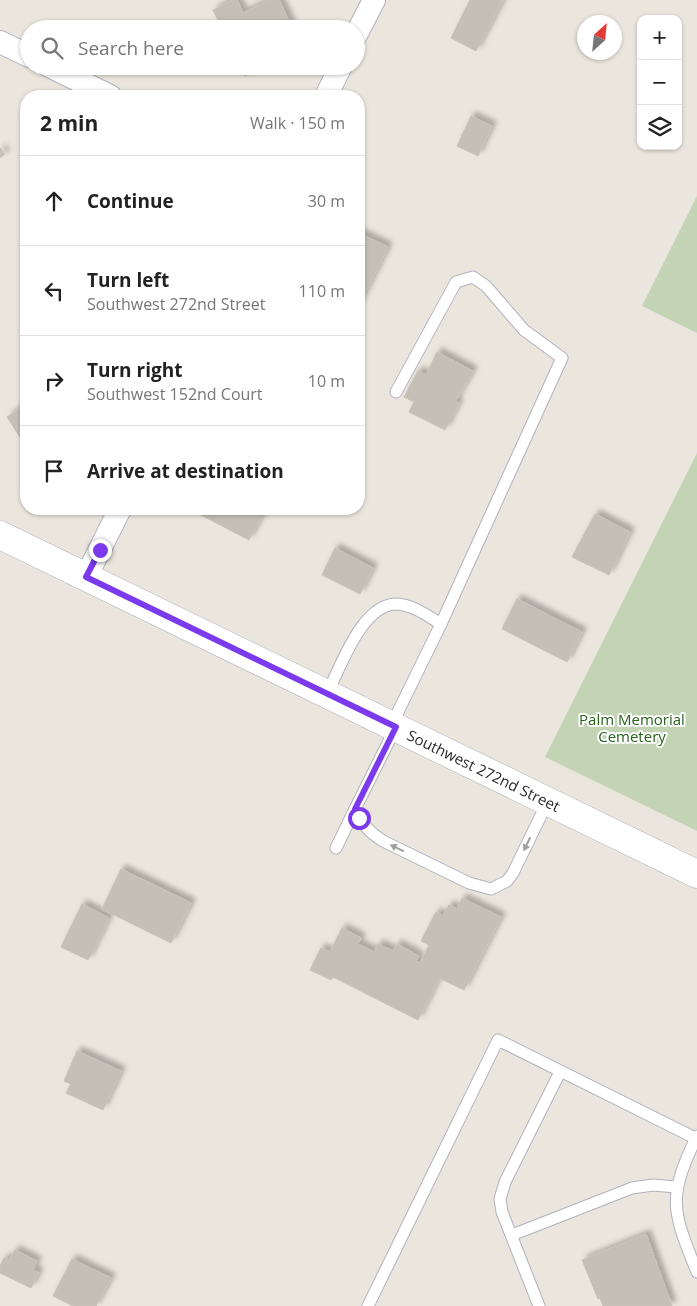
<!DOCTYPE html>
<html lang="en">
<head>
<meta charset="utf-8">
<style>
  :root { --surface:#fff; --page:#f2f2f2; --text:#222; --muted:#767676; --line:#e0e0e0 }
  body { margin:0; font-family:"Open Sans",sans-serif; background:var(--page); color:var(--text) }
  .controls { position:absolute; right:15px; top:15px; display:grid; overflow:hidden; border-radius:10px; box-shadow:0 1px 4px #0004 }
  .controls button { width:45px; height:45px; display:grid; place-items:center; padding:0; border:0; border-bottom:1px solid var(--line); background:var(--surface); color:var(--text); font:25px sans-serif }
  .compass { position:absolute; left:577px; top:15px; width:45px; height:45px; border-radius:50%; background:var(--surface); box-shadow:0 1px 4px #0004; rotate:27deg }
  .stop { position:absolute; width:15px; height:15px; margin:-11px; border:4px solid #7c3aed; border-radius:50%; background:#fff }
  .stop.end { background:#7c3aed; border-color:#fff; box-shadow:0 1px 5px #0008 }
  .list { margin:0; padding:0; list-style:none }
  h2 { display:flex; justify-content:space-between; align-items:center; height:65px; margin:0; padding:0 20px; font-size:21px }
  h2 small { font-size:16px; font-weight:400; color:var(--muted) }
  .list li { display:grid; grid-template-columns:32px 1fr auto; gap:15px; align-items:center; box-sizing:border-box; height:90px; padding:0 20px; border-top:1px solid var(--line) }
  .list b { display:block; font-size:19px; white-space:nowrap }
  .list p { margin:0; font-size:16px; white-space:nowrap; color:var(--muted) }
  .list em { font-size:16px; font-style:normal; color:var(--muted) }
  .icon { flex:none; width:28px; height:28px; fill:none; stroke:currentColor; stroke-width:2; stroke-linecap:round; stroke-linejoin:round }
  .map { position:relative; flex:none; width:697px; height:1306px; overflow:hidden }
  .search { position:absolute; background:var(--surface); box-shadow:0 1px 4px #0004; left:20px; top:20px; width:345px; height:55px; display:flex; align-items:center; gap:12px; box-sizing:border-box; padding:0 18px; border-radius:28px; color:var(--muted); font-size:19px }
  .panel { position:absolute; background:var(--surface); box-shadow:0 1px 4px #0004; left:20px; top:90px; width:345px; height:425px; border-radius:20px }
  .map>svg:first-child { display:block }
</style>
</head>
<body>
<div class="map">
<svg width="697" height="1306" viewBox="0 0 697 1306">
  <defs>
    <filter id="shadow"><feDropShadow dx="4.5" dy="-4.5" stdDeviation="2.5" flood-color="#0004"/></filter>
  </defs>
  <rect width="100%" height="100%" fill="#ebe6dd"/>
  <g fill="#c3d4b5">
    <polygon points="697,196 697,333 642,306"/>
    <polygon points="697,453 697,831 545,757"/>
  </g>
  <g fill="#c4c0b8" stroke="#c7c2b7" filter="url(#shadow)">
    <polygon points="233,0 237,0 243,13 270,0 279,0 292,27 222,29 213,10"/>
    <polygon points="470,0 503,0 476,51 451,38"/>
    <polygon points="240,66 264,66 264,67 245,76"/>
    <polygon points="471,116 492,126 478,156 457,146"/>
    <polygon points="0,148 5,154 0,158"/>
    <polygon points="359,233 388,247 359,305"/>
    <polygon points="437,352 473,371 455,402 459,403 445,430 409,412 414,402 404,397 418,371 426,375"/>
    <polygon points="26,405 26,440 23,442 7,417"/>
    <polygon points="199,509 254,509 263,513 249,540 197,513"/>
    <polygon points="595,514 630,532 609,575 572,557"/>
    <polygon points="335,548 373,568 360,594 322,575"/>
    <polygon points="517,599 582,632 567,662 502,629"/>
    <polygon points="121,869 191,903 171,943 102,909"/>
    <polygon points="462,898 501,917 464,990 439,978 418,1020 333,977 331,980 310,970 321,948 330,952 342,928 361,938 358,944 374,952 378,944 393,951 397,944 419,956 416,961 420,963 429,945 421,941 436,912 443,916 449,905 457,909"/>
    <polygon points="82,904 109,918 88,960 61,947"/>
    <polygon points="77,1051 121,1071 103,1110 66,1093 71,1084 64,1081"/>
    <polygon points="646,1234 672,1306 603,1306 600,1298 598,1299 582,1260"/>
    <polygon points="15,1250 37,1261 33,1270 39,1272 31,1288 0,1273 0,1266 4,1258 9,1260"/>
    <polygon points="72,1259 111,1278 96,1306 73,1306 53,1296"/>
  </g>
  <g fill="none" stroke-linecap="round" stroke-linejoin="round">
    <defs>
      <g id="service">
        <path d="M327,693C341,667 361,606 395,604C412,604 428,616 441,624"/>
        <polyline points="392,724 441,624 562,358 524,330 486,286 473,277 456,282 396,392"/>
        <path d="M396,727L355,809C361,824 370,833 383,841L469,883L491,889L507,881L513,873L548,801"/>
        <polyline points="336,848 355,809"/>
        <path d="M697,1136C667,1198 672,1210 697,1272"/>
        <polyline points="512,1235 632,1188 653,1185 676,1187"/>
        <polyline points="368,1306 498,1040 697,1139"/>
        <polyline points="539,1306 502,1212 500,1199 505,1182 560,1072"/>
      </g>
      <g id="minor">
        <polyline points="356,35 374,0"/>
        <polyline points="0,42 29,56"/>
        <polyline points="49,66 110,96"/>
        <polyline points="326,96 341,66"/>
        <polyline points="86,577 120,509"/>
      </g>
      <g id="tertiary">
        <path id="s1" d="M0,535L697,874"/>
      </g>
    </defs>
    <use href="#service" stroke="#b0b2bd" stroke-width="13"/>
    <use href="#minor" stroke="#b0b2bd" stroke-width="24"/>
    <use href="#tertiary" stroke="#b0b2bd" stroke-width="29"/>
    <use href="#service" stroke="#fff" stroke-width="11"/>
    <use href="#minor" stroke="#fff" stroke-width="22"/>
    <use href="#tertiary" stroke="#fff" stroke-width="28"/>
  </g>
  <defs><path id="oneway-solid" d="M-6-.8H1V-3.2L6.5 0L1 3.2V.8H-6Z" transform="scale(1.25)"/></defs>
  <g fill="#9f9f9f">
    <use href="#oneway-solid" transform="translate(527 844) rotate(116)"/>
    <use href="#oneway-solid" transform="translate(397 848) rotate(-154)"/>
  </g>
  <g fill="none" stroke-linecap="round" stroke-linejoin="round">
    <polyline stroke="#7c3aed" stroke-width="6" points="100,550 86,577 396,727 355,809 359,818"/>
  </g>
  <g text-anchor="middle" dominant-baseline="central" stroke-width="4" stroke-linejoin="round" paint-order="stroke">
    <g font-size="15" fill="#29631e" stroke="#fff">
      <text x="632" y="719">Palm Memorial<tspan x="632" dy="17">Cemetery</tspan></text>
    </g>
    <g font-size="15" fill="#2a2a2a" stroke="#fff">
      <text stroke="none"><textPath href="#s1" startOffset="538">Southwest 272nd Street</textPath></text>
    </g>
  </g>
</svg>
<div class="controls">
<button>+</button>
<button>−</button>
<button><svg class="icon" aria-label="layers" viewBox="0 0 24 24"><path d="M12 4l9 5-9 5-9-5zM3 14l9 5 9-5"/></svg></button>
</div>
<svg class="compass" viewBox="-18 -18 36 36"><path d="M0-13l5 13h-10z" fill="#e53935"/><path d="M0 13l5-13h-10z" fill="#767676"/></svg>
<div class="stop" style="left:359px;top:818px"></div>
<div class="stop end" style="left:100px;top:550px"></div>
<div class="search"><svg class="icon" aria-label="search" viewBox="0 0 24 24"><circle cx="10" cy="10" r="6"/><path d="M15 15l6 6"/></svg>Search here</div>
<section class="panel">
<h2>2 min<small>Walk · 150 m</small></h2>
<ul class="list">
<li><svg class="icon" aria-label="ahead" viewBox="0 0 24 24"><path d="M12 20V5M6 11l6-6 6 6"/></svg><div><b>Continue</b></div><em>30 m</em></li>
<li><svg class="icon" aria-label="left" viewBox="0 0 24 24"><path d="M17 20v-9H6M10 6l-5 5 5 5"/></svg><div><b>Turn left</b><p>Southwest 272nd Street</p></div><em>110 m</em></li>
<li><svg class="icon" aria-label="right" viewBox="0 0 24 24"><path d="M7 20v-9h11M14 6l5 5-5 5"/></svg><div><b>Turn right</b><p>Southwest 152nd Court</p></div><em>10 m</em></li>
<li><svg class="icon" aria-label="arrive" viewBox="0 0 24 24"><path d="M6 21V4h12l-3 4 3 4H6"/></svg><div><b>Arrive at destination</b></div></li>
</ul>
</section>
</div>
</body>
</html>
